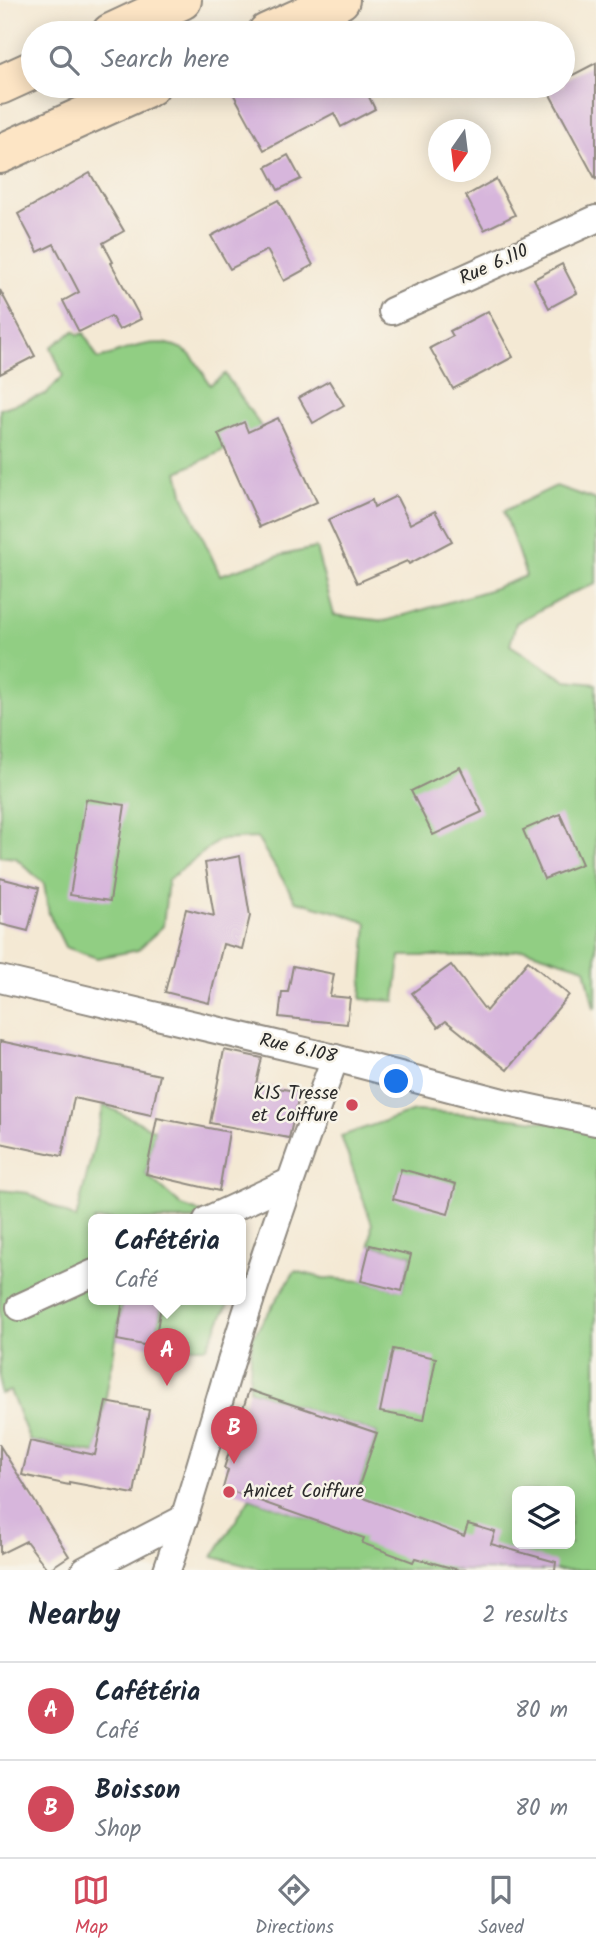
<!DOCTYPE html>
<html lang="en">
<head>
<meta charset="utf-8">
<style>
  :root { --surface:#fff; --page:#f2f2f3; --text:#1f2937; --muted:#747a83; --line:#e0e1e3; --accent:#d1495b }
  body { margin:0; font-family:Kalam,sans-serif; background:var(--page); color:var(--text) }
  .controls { position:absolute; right:21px; bottom:21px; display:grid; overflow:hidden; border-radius:10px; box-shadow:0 4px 18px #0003 }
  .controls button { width:63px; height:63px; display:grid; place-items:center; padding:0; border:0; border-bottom:2px solid var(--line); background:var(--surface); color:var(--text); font:35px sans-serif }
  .compass { position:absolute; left:428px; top:119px; width:63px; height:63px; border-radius:50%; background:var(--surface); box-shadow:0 4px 18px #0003; rotate:194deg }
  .you { position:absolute; left:397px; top:1082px; width:24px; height:24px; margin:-18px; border:5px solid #fff; border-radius:50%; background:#1a73e8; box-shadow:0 0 0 10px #1a73e833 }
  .badge { display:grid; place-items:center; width:46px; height:46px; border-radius:50%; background:var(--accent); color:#fff; font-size:23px; font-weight:700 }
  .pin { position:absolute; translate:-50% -58px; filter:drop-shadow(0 2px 4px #0008) }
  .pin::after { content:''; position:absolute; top:37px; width:24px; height:21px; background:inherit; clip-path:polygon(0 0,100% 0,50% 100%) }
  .popup { position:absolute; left:88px; top:1214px; width:158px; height:91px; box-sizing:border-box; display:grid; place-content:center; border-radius:10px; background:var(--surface); filter:drop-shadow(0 2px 5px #0005); font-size:23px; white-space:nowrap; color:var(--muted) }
  .popup b { font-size:26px; color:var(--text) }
  .popup::after { content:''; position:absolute; left:50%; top:100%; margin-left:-14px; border:14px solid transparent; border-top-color:var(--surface) }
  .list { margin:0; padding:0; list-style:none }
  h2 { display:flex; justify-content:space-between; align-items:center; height:91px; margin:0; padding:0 28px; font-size:30px }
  h2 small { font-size:23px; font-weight:400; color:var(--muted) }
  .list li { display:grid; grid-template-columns:46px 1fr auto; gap:21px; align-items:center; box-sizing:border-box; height:98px; padding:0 28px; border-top:2px solid var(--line) }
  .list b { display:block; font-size:26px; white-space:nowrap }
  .list p { margin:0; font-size:23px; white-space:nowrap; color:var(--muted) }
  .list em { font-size:23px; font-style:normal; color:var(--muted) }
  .icon { flex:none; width:38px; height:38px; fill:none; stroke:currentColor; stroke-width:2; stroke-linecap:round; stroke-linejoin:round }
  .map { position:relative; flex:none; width:596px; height:1570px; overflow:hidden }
  .search { position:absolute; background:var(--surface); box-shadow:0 4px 18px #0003; left:21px; right:21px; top:21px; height:77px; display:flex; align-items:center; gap:18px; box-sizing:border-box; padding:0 24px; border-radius:38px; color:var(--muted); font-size:26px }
  .sheet { height:287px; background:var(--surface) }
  nav { display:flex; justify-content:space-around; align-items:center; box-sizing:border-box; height:98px; border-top:2px solid var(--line); background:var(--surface); font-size:19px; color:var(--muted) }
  nav a { display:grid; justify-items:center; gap:4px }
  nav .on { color:var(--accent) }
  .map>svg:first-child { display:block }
</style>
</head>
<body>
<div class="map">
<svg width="596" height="1570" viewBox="0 0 596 1570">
  <rect width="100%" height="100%" fill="#f7f3e8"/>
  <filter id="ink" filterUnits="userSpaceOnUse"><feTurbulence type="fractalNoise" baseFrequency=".0143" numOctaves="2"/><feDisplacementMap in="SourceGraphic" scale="14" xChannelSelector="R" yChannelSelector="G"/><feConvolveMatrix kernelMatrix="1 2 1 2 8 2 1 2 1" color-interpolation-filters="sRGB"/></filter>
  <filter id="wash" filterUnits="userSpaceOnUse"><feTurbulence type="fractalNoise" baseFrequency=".00686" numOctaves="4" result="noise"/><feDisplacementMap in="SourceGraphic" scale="28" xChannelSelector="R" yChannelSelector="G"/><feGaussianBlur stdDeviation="1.57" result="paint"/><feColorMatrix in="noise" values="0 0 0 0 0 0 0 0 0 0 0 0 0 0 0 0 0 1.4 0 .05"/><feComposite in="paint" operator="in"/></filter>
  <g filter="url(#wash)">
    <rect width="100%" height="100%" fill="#f4e9d4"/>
    <g fill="#91ce83" stroke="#5e7c57" stroke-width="2" fill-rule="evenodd">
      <path d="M74,331L79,335L84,333L98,359C127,350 161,332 188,353C197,360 204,375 210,385L225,374L264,431L178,472L184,497L220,575L282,555L316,548L334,615L385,621L489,590L526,576L504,511L556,486L596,500V584L569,594L516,623L510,645L567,681L596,684V1007L594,1008L585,968L525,949L478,956H400L395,1001L361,999L367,923L337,912L296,901L257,838L219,840L168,880L163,926L138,950L97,958L65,947L49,914L44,884L16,858L0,856V409L46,394L63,376L51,347Z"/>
      <polygon points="104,1105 155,1130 146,1174 182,1206 221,1220 94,1220 94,1300 123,1300 96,1453 30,1441 10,1391 0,1394 0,1190 28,1193 76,1219"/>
      <path d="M414,1111L487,1115L589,1127L596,1135V1570H263L213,1557L250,1498L349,1532L360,1482L377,1433L249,1390L252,1338L295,1271L323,1278L361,1281L402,1290L411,1255L370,1245L372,1224L341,1136ZM517,1491H570V1544H517Z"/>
      <polygon points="162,1300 230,1300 207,1347 154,1347"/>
    </g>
    <g id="blocks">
      <g fill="#d7b6dc">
        <polygon points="596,63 596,180 547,89 552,86 563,86 563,80"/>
        <polygon points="229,86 385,86 368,95 375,109 341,127 334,113 264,150"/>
        <polygon points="288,155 301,179 278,190 266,167"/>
        <polygon points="90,173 124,231 103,243 113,262 111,263 141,319 119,330 111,316 79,332 63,301 79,292 54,244 38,252 18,214"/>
        <polygon points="496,179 515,215 484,230 466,196"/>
        <polygon points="278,200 313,265 284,281 267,250 230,269 211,236"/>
        <polygon points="562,264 577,293 549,308 534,279"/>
        <polygon points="0,290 35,356 0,374"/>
        <polygon points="488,311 513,357 453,389 430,348 453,336 450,331"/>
        <polygon points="329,381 344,405 313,423 299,398"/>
        <polygon points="278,418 317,502 260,527 218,434 244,422 248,432"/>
        <polygon points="396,496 410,524 435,511 452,541 409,564 407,561 357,583 328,520 372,500 374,507"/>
        <polygon points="460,767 482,812 433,835 411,791"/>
        <polygon points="86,799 125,805 110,901 70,895"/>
        <polygon points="560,814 582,864 544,879 523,830"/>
        <polygon points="240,856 250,916 242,949 223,944 209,1003 165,992 186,909 214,916 205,863"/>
        <polygon points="0,878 39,888 28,931 0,924"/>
        <polygon points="528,961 569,995 507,1070 446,1021 438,1027 412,993 451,965 486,1011"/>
        <polygon points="293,966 334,974 330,996 350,998 347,1024 279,1017 282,992 288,992"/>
        <polygon points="0,1041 160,1075 151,1115 74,1098 62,1156 0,1143"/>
        <polygon points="224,1050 262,1058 256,1084 300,1092 289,1138 210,1123"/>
        <polygon points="157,1118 229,1132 219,1191 146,1174"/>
        <polygon points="401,1169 456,1184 448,1214 393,1199"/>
        <polygon points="370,1245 411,1255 402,1291 361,1281"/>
        <polygon points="123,1300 162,1300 154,1347 117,1340"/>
        <polygon points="393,1349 436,1358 424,1420 380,1412"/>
        <polygon points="249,1390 377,1433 359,1486 364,1488 361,1497 464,1536 468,1524 495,1532 491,1544 556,1562 555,1570 459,1570 415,1558 413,1562 362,1543 364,1538 223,1488 228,1470 224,1468"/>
        <polygon points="106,1402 149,1410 134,1494 69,1482 69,1485 22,1475 30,1441 95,1455"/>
        <polygon points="0,1446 69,1556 48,1570 26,1541 0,1554"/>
      </g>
    </g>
  </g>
  <g filter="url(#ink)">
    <use href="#blocks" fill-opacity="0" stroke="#908a80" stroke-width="2"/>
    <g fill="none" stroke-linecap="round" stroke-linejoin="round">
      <defs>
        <g id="street">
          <polyline points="392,311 596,219"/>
          <polyline points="0,979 335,1058 503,1102 596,1122"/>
          <polyline points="207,1220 289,1182"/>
          <polyline points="20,1307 94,1273"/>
          <polyline points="85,1570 185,1518"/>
          <path d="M167,1570C196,1488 217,1403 244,1320C272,1232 303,1145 335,1058"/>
        </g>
        <g id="secondary">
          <polyline points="111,33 182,0"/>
          <polyline points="267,33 340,0"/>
          <polyline points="0,85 33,70"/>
          <polyline points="0,154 150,86"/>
        </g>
      </defs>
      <use href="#street" stroke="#908a80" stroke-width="30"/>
      <use href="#secondary" stroke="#908a80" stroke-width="42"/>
      <use href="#street" stroke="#fff" stroke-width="26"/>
      <use href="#secondary" stroke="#fde5c5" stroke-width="38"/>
    </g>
  </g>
  <g fill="#d1495b" stroke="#f7f3e8" stroke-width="2.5">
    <circle cx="352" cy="1105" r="7"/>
    <circle cx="229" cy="1492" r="7"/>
  </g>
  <g text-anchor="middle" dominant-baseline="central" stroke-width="5" stroke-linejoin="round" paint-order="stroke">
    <g font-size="19" fill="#2b2b2b" stroke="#f7f3e8">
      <text transform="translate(494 265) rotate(-24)">Rue 6.110</text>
      <text transform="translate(298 1049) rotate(13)">Rue 6.108</text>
    </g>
    <g font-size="19" fill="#2b2b2b" stroke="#f7f3e8" text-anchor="end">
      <text x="338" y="1094">KIS Tresse<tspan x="338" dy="22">et Coiffure</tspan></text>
      <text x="243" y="1492" text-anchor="start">Anicet Coiffure</text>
    </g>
  </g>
</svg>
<div class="controls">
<button><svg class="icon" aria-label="layers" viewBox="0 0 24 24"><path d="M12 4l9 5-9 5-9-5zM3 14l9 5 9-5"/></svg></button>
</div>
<svg class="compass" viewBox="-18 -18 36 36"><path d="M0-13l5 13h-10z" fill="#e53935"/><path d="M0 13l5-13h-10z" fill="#747a83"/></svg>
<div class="you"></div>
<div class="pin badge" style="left:167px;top:1386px">A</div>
<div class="popup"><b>Cafétéria</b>Café</div>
<div class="pin badge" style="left:234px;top:1464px">B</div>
<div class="search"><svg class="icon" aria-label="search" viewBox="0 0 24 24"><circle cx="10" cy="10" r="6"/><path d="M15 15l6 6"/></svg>Search here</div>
</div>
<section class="sheet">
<h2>Nearby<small>2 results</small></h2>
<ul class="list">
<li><span class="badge">A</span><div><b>Cafétéria</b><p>Café</p></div><em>80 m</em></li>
<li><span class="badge">B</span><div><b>Boisson</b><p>Shop</p></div><em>80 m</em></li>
</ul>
</section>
<nav>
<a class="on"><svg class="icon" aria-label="map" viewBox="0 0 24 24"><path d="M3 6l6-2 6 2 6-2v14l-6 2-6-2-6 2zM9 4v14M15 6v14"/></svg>Map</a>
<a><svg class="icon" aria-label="directions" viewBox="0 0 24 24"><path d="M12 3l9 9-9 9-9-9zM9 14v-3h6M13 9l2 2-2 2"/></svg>Directions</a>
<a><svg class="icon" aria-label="saved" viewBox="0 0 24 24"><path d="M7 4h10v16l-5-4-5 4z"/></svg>Saved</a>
</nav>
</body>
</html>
